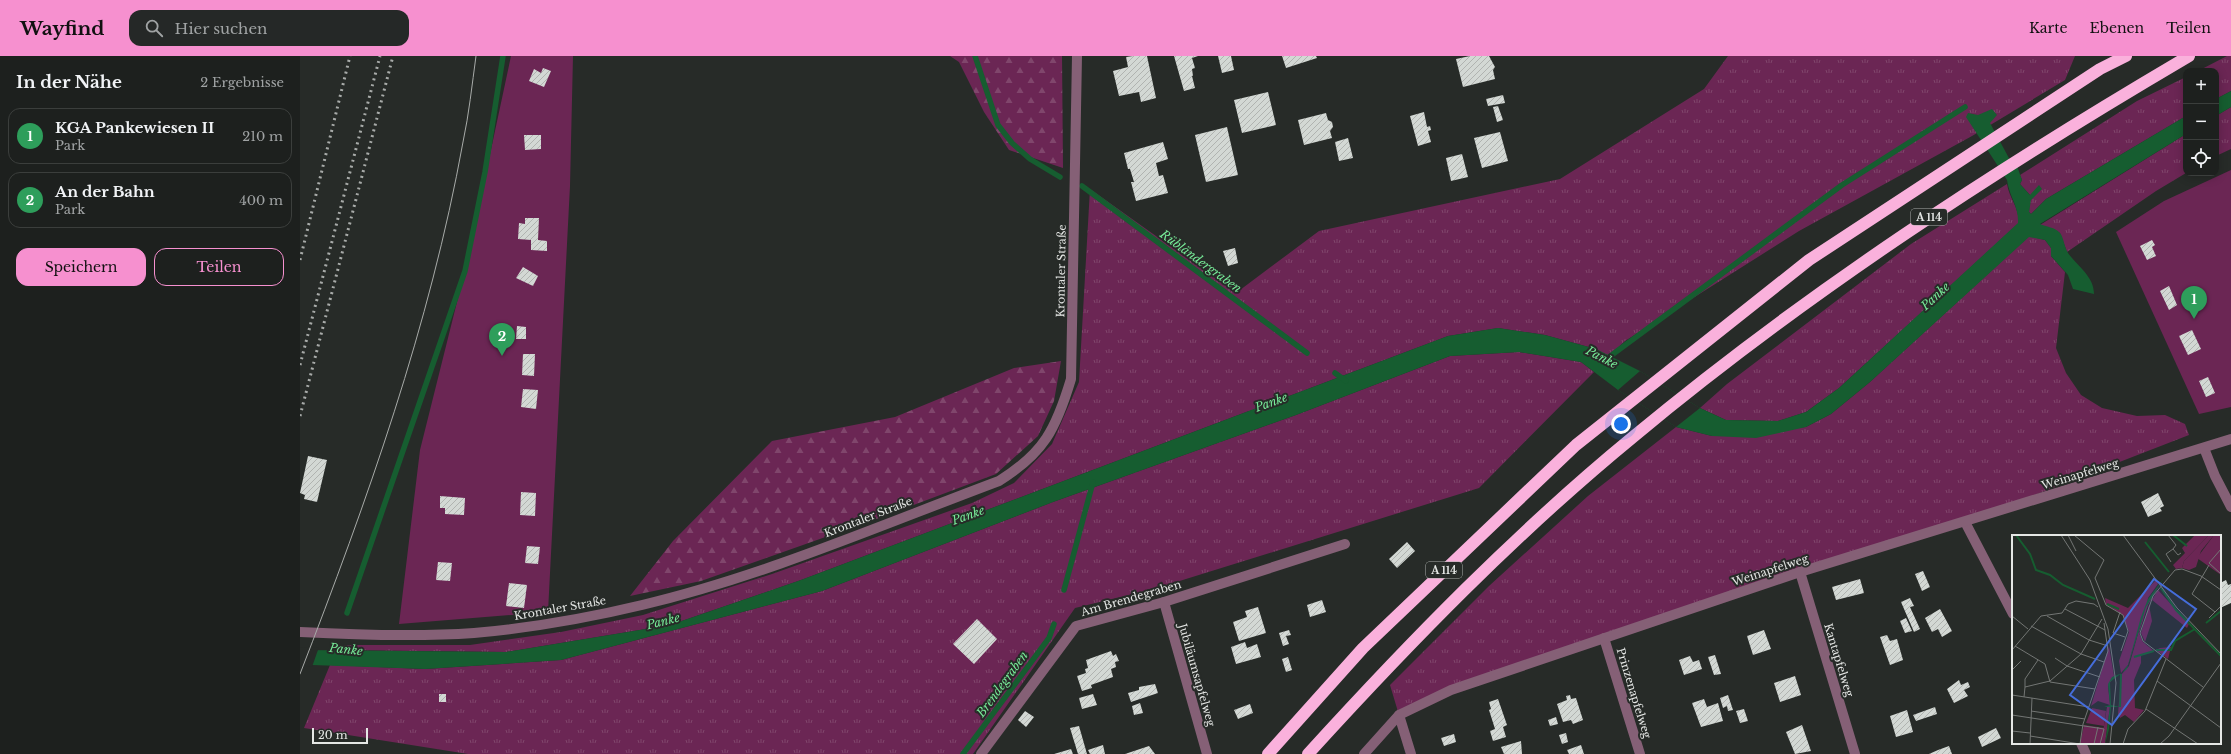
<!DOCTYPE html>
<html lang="de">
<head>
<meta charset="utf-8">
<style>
  :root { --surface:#1d201e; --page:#252827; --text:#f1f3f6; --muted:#a0a3a4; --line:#3b3e3c; --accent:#f690cf }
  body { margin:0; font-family:"Libre Baskerville",serif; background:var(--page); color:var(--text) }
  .controls { position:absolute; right:12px; top:12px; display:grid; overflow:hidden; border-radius:8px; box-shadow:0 2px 10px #0003 }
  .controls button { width:36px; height:36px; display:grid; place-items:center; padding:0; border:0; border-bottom:1px solid var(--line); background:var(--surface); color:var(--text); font:20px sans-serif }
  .scale { position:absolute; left:12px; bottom:10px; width:56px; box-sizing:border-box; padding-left:4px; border:2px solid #e5e7e5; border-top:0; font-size:11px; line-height:14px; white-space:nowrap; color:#e5e7e5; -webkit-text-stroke:3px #272b28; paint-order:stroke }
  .you { position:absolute; left:1321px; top:368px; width:14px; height:14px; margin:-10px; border:3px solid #fff; border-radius:50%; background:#1a73e8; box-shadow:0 0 0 6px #1a73e833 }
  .badge { display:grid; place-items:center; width:26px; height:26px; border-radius:50%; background:var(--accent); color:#fff; font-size:13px; font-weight:700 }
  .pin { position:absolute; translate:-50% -33px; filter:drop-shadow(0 1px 2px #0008) }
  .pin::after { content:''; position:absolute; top:21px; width:14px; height:12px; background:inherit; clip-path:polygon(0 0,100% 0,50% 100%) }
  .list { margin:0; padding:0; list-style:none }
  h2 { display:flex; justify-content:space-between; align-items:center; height:52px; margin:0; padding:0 16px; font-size:17px }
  h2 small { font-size:13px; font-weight:400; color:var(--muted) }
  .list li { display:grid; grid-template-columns:26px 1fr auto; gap:12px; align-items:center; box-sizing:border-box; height:56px; margin:0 8px 8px; padding:0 8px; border:1px solid var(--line); border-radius:12px }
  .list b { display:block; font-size:15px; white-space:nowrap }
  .list p { margin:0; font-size:13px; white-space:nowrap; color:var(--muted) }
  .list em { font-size:13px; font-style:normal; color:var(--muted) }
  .actions { display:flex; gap:8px; padding:12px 16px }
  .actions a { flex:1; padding:9px 0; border:1px solid var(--accent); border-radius:12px; text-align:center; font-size:14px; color:var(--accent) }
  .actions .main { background:var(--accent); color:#111 }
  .icon { flex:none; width:22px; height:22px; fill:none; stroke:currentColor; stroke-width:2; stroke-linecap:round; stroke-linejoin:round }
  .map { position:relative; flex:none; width:1931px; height:698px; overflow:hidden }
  header { display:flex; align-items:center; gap:24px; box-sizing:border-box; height:56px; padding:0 20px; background:var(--accent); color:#111 }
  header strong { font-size:19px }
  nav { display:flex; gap:22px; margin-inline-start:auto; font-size:14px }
  .search { width:280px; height:36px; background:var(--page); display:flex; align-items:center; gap:10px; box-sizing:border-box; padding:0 14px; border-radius:12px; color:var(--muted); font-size:15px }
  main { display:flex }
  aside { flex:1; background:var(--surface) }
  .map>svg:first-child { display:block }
</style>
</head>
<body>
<header>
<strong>Wayfind</strong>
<div class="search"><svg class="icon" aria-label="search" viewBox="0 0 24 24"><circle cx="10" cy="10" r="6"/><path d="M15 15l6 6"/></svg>Hier suchen</div>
<nav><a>Karte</a><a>Ebenen</a><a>Teilen</a></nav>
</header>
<main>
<aside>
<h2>In der Nähe<small>2 Ergebnisse</small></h2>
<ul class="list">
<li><span class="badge" style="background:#2e9e5b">1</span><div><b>KGA Pankewiesen II</b><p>Park</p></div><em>210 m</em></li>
<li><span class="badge" style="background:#2e9e5b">2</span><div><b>An der Bahn</b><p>Park</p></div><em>400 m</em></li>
</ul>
<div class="actions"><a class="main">Speichern</a><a>Teilen</a></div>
</aside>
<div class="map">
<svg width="1931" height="698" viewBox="0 0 1931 698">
  <defs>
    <pattern id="grass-tufts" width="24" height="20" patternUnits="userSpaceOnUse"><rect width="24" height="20" fill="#6b2654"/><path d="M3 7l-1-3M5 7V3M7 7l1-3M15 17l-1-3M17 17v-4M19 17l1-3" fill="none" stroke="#80466c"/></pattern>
    <pattern id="forest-firs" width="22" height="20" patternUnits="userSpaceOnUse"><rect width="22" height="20" fill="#6b2654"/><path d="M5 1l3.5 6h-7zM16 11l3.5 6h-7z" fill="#80466c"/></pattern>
    <pattern id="building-hatch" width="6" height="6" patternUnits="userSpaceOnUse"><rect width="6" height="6" fill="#d3d8d4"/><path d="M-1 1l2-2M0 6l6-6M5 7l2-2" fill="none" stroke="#b0b3b0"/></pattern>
  </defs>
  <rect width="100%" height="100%" fill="#272b28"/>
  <g fill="url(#grass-tufts)">
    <polygon points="1428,0 1775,0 1765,24 1672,80 1499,175 1325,285 1309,300 1296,293 1245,279 1198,272 1148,280 501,524 370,569 206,596 37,594 39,589 170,589 261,576 343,559 472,518 672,447 714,427 752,388 779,326 790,133 936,237 1019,175 1260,123 1404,33"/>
    <polygon points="1927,0 1931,0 1931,35 1916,43 1916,15 1898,15"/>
    <polygon points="1886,21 1886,60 1746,143 1731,158 1729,156 1730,139 1720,128 1722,124 1720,119 1837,45"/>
    <polygon points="1931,51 1931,93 1916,100 1916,60"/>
    <polygon points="1886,78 1886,117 1856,135 1767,196 1760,177 1740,169"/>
    <path d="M1707,128C1709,142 1719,151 1719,167L1539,332L1506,356L1478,365L1426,364L1400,352L1427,328L1611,188Z"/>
    <polygon points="1729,180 1745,184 1751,192 1751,200 1765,216 1756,292 1766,317 1781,339 1802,352 1837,360 1865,359 1885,368 1889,379 1665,466 1151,634 1099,659 1090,629 1189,530 1288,440 1376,371 1412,380 1506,371 1531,358 1570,326"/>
    <polygon points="1219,296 1281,306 1294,316 1179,432 857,532 775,552 673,698 168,698 4,672 30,609 125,613 261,604 522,535 753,446 996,359 1150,300"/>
  </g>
  <g fill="url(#forest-firs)">
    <polygon points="650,0 762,0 763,112 709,94 684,56 659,6"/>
    <polygon points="761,305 754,345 738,380 696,418 579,462 401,525 330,540 373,485 472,385 595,361 714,312"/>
  </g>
  <g fill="#6b2654">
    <polygon points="211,0 273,0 270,130 248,556 99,568 120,394 167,206"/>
    <polygon points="1931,114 1931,351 1899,358 1816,176 1864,145"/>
  </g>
  <g fill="#165d30">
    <polygon points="1931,35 1931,51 1916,60 1916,43"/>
    <path d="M1692,53L1697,59L1690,67L1710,104L1716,107L1722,124L1720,128L1730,139L1739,129L1742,133L1731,144L1729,156L1731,158L1746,143L1886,60V78L1740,168C1746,171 1755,171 1760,177C1764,182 1764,191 1768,197C1777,210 1794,220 1794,238L1773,233L1768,219L1751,200V192L1745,184L1729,181L1570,326L1531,358L1506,371L1456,382L1412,380L1376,371L1318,334L1281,306L1219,296L1150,300L996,359L753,446L522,535L261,604L125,613L12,609L0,607V594L206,596L370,569L501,524L1148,280L1198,272L1245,279L1296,293L1340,315L1400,352L1426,364L1478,365L1506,356L1539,332L1718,167C1719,151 1709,140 1707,124L1666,61L1668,57L1678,59Z"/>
  </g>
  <g fill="#272b28">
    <polygon points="1340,315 1382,341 1400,352 1376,371 1318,334"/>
    <polygon points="19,591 12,611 0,609 0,592"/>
  </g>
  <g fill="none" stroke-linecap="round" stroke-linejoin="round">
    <g stroke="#165d30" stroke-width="5.5">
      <polyline points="675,0 698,69 712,87 730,103 760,121"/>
      <polyline points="782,130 1007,297"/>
      <polyline points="1305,304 1542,129 1665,51"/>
      <polyline points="1035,317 1046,325"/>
      <polyline points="764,534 793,426"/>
      <polyline points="47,557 165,215 185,116 203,0"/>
      <polyline points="663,698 749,582 754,568"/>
    </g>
  </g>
  <g fill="url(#building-hatch)">
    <polygon points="833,0 847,0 856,42 841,46 839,36 819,40 813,15 828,11 826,1"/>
    <polygon points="874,0 898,0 892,2 895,12 892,13 893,20 892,20 895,32 884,35"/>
    <polygon points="918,0 931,0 934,14 922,17"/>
    <polygon points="982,0 1016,0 1017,2 986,12"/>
    <polygon points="1170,0 1189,0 1195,11 1193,14 1195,23 1163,31 1156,3"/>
    <polygon points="243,12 251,15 244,31 229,25 234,13 241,17"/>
    <polygon points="968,36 976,69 942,77 934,44"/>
    <polygon points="1203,39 1205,47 1188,50 1186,43"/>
    <polygon points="1198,50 1203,64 1197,66 1193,51"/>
    <polygon points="1124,56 1127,71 1130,70 1131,74 1128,75 1131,86 1118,90 1110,60"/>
    <polygon points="1026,57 1028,64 1032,66 1033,71 1030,75 1032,82 1004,89 998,64"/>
    <polygon points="927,71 938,119 906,126 895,79"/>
    <polygon points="1200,76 1208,105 1182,112 1174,82"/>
    <polygon points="224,79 241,79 241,93 225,94"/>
    <polygon points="1048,82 1053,102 1039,105 1035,86"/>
    <polygon points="863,86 868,103 856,107 859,120 863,119 868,137 836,145 831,126 834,126 830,113 828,113 824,97"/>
    <polygon points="1162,98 1168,121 1151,125 1146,102"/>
    <polygon points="225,162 239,162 238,184 247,185 247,195 231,194 231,184 218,183 219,167 225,168"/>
    <polygon points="1852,184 1855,189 1852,191 1856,200 1847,204 1840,190"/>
    <polygon points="935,192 938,207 928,210 923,195"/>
    <polygon points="223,211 238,220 233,230 216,222"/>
    <polygon points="1869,230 1877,249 1869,254 1860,235"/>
    <polygon points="217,270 226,271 226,283 216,283"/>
    <polygon points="1892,274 1901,293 1888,299 1879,280"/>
    <polygon points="223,298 235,298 234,320 222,319"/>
    <polygon points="1908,321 1915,337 1906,341 1899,325"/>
    <polygon points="223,333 238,334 236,353 221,351"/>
    <polygon points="8,400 27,404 17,446 4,443 5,439 0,437"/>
    <polygon points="221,436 236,437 235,460 220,459"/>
    <polygon points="1858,437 1864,450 1860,452 1862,455 1848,461 1841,446"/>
    <polygon points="140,440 165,442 164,459 145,458 145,452 140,452"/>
    <polygon points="1107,486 1115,495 1097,512 1089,503"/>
    <polygon points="227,490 240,491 238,508 225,507"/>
    <polygon points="138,506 152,507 150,525 136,524"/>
    <polygon points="1623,515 1630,531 1622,535 1615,518"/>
    <polygon points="1560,523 1564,537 1536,544 1532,531"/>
    <polygon points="1926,524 1928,529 1931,528 1931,547 1920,552 1920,527"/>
    <polygon points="209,527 227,529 224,552 206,550"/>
    <polygon points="1610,542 1614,550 1610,551 1620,573 1614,576 1601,546"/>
    <polygon points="1022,544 1026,556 1010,561 1007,549"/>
    <polygon points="958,551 966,577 939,585 933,566 947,561 945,555"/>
    <polygon points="1640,553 1652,575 1642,581 1638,573 1632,576 1625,562"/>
    <polygon points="1606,562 1612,575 1605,577 1600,565"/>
    <polygon points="677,563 697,583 674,608 653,588"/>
    <polygon points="989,574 991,579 986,580 989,588 983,590 979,577"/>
    <polygon points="1464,574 1471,593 1453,599 1447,580"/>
    <polygon points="1587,579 1590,585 1597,583 1603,604 1590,609 1580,581"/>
    <polygon points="945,586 947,592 957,588 961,601 936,608 931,591"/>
    <polygon points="811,595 813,600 816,598 819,605 815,606 816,611 811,613 813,621 791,629 792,632 782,635 777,620 786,617 785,613 788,612 786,604"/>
    <polygon points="1415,599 1421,618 1414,619 1408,601"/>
    <polygon points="1390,600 1393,606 1399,604 1402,613 1384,619 1379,604"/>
    <polygon points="988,601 992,614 986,616 982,603"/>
    <polygon points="1495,620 1501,639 1480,646 1474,627"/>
    <polygon points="1659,624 1661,629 1668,626 1670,631 1664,634 1668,640 1654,647 1647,633"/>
    <polygon points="855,628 858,637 831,646 828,637 839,634 839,631"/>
    <rect x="139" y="638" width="7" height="8"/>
    <polygon points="793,638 797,649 782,653 779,642"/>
    <polygon points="1270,639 1271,643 1276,642 1283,664 1273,668 1271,664 1263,666 1257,648 1267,644 1266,640"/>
    <polygon points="1428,639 1433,654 1428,655 1427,650 1423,652 1420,642"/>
    <polygon points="1198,643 1207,669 1203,671 1206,681 1193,685 1190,675 1195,673 1189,654 1191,653 1189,646"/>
    <polygon points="1404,643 1407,651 1418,647 1423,665 1401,671 1392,647"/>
    <polygon points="840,647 843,657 834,659 832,650"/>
    <polygon points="950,648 953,657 938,663 934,654"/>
    <polygon points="1635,651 1637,658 1616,665 1613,659"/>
    <polygon points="1444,653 1448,665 1440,667 1436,655"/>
    <polygon points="1607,654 1613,676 1596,681 1590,660"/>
    <polygon points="725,655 734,661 726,671 718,664"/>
    <polygon points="1256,661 1258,668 1250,670 1248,664"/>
    <polygon points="1502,669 1511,695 1495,698 1486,676"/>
    <polygon points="779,670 787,698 778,698 770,672"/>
    <polygon points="1696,672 1701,682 1682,691 1678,681"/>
    <polygon points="1266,677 1268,686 1262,688 1259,679"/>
    <polygon points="1154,678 1156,686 1144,690 1141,682"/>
    <polygon points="1221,685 1222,698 1204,698 1201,691"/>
    <polygon points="803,689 805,698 790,698 788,694"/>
    <polygon points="1281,689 1284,698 1269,698 1267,694"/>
    <polygon points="849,690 855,698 825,698"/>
    <polygon points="1649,690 1652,698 1629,698 1638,694"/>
    <polygon points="771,693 773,698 754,698"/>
  </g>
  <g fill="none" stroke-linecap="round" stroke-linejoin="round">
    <g stroke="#856076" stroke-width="10">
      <polyline points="1904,392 1915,420 1931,451"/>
      <polyline points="1665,466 1713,558"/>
      <polyline points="1500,516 1555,698"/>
      <polyline points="864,546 907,698"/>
      <path d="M0,576C57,579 117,581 174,577C230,572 288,562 342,549C464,520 581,469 699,425C744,397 756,373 771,323L777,0"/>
      <polyline points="1304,582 1340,698"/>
      <polyline points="1099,659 1111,698"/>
      <polyline points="1781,687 1786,698"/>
      <polyline points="681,698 776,570 864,546 1045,488"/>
      <polyline points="1064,698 1099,659 1151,634 1500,516 1931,383"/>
    </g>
    <g stroke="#fab1dc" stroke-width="12">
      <polyline points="968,698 1063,592 1276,389 1509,204 1800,13 1826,0"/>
      <path d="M1008,698C1110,586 1216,477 1333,381C1506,237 1695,114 1889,0"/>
    </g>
    <path stroke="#a8aba9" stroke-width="1" d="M0,618C67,445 130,269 163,86C169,58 172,29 176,0"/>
    <g stroke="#a8aba9" stroke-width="3" stroke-dasharray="2 4" stroke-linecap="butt">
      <polyline points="0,204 50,0"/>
      <polyline points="0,309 80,0"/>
      <polyline points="0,360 93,0"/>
    </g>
  </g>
  <g text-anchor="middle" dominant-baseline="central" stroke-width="4" stroke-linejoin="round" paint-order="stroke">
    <g fill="#272b28" stroke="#acafac" stroke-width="1">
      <rect x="1611" y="153" width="36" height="16" rx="3"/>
      <rect x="1126" y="506" width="36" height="16" rx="3"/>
    </g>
    <g font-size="10" font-weight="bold" fill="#e5e7e5">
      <text x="1629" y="161">A 114</text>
      <text x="1144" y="514">A 114</text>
    </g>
    <g font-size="11" fill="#e5e7e5" stroke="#272b28">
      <text transform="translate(761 215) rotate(-89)">Krontaler Straße</text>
      <text transform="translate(1780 418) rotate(-17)">Weinapfelweg</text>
      <text transform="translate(568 461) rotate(-21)">Krontaler Straße</text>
      <text transform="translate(1470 514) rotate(-18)">Weinapfelweg</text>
      <text transform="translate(831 542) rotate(-16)">Am Brendegraben</text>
      <text transform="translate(260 552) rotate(-10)">Krontaler Straße</text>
      <text transform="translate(1539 604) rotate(73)">Kantapfelweg</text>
      <text transform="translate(897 619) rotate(74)">Jubiläumsapfelweg</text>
      <text transform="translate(1334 637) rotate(73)">Prinzenapfelweg</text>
    </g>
    <g font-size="12" font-style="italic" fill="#77ea98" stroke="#272b28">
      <text transform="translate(901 205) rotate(36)">Rübländergraben</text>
      <text transform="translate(1635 240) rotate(-43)">Panke</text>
      <text transform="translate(1302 301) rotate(27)">Panke</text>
      <text transform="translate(971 346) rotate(-20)">Panke</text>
      <text transform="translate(668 459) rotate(-20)">Panke</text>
      <text transform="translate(363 565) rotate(-14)">Panke</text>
      <text transform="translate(46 593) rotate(6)">Panke</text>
      <text transform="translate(702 628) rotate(-54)">Brendegraben</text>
    </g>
  </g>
  <g transform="translate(1712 479)">
    <rect width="209" height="209" fill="#272b28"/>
    <path d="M183,0H197L172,26L170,33L164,34L161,30L173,18L170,13ZM144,45L146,49L136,63L135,70L139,61L147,51L136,70L127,98L131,107L142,116L129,120V128L122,145L123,173L132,175L122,187L113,180L108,183L106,179L109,140L117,131L133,74L116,130L109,138L107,126L117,97L111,80L94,69L93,63L116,73ZM97,111L102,141L96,151L98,170L86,166L79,171ZM98,171L93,209H89L95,172Z" fill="#6b2654"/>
    <path d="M197,0H202L189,16L184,32L177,35L170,33L172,26ZM137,70L140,86L133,107L129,98ZM159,112L156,124L144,115L148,113Z" fill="#6b2654"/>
    <path d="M202,0H209V40L185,23ZM146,55L177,89L175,93L140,65ZM80,173L94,176L92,191L74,188ZM72,190L93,193L89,209H68Z" fill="#6b2654"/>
    <path d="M152,43L134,72L115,134L98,147L99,170L108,172H99L97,194L93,209L98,172H92L98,170L96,149L100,142L110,138L116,130L129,82L136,64Z" fill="#165d30"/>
    <path fill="none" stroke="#165d30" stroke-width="2" d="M4,0L18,19L24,35L38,40L51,50L83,64M161,0L175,11M133,7L157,37M149,53L164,75L209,121M95,69L107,74M194,88L209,76M144,115H159L163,106L183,94M122,122L142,116M108,172L109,139"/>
    <path fill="none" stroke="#737674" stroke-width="1" d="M49,0L78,45L96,94L104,148L98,209M56,0L64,16M62,0L92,25L83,43L94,70L111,80L116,96L109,116M111,0L165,73L209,119M156,0L164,10L161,14M209,14L197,28L209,39M159,27L154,19L161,14L166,20L169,18M197,30L180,59L203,77M53,74L93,95M108,77L101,98L113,102M0,81L16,94M35,81L77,105L96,111M197,83L209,71M19,91L69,119L92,127M3,111L33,129L38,147L83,154M0,115L29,81L50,78L56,69L64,66L82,69L86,72M43,123L55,131L88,142M0,135L9,126M145,146L209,193M13,152V144L26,125M191,152L131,106L128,98L141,61L163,35L170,34L189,41L209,55M0,160L77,172M12,162L13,152L38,146L69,119L90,84M134,174L186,209M19,176L73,184M0,180L92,194L88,209M0,196L18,198M18,201L68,209M18,209L20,163M68,209L71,189L96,116L92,88M82,209L86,192M111,209L116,194L133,176L154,124M148,209L157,201L209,128"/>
    <path fill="#456ddb" fill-opacity="0.15" stroke="#456ddb" stroke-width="2" d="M142,44L184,74L100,190L58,160Z"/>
    <rect width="209" height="209" fill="none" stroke="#e5e7e5" stroke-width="2"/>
  </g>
</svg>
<div class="controls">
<button>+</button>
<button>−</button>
<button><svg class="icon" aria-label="locate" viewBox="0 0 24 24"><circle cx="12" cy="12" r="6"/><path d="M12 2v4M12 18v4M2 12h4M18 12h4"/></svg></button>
</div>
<div class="scale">20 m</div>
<div class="you"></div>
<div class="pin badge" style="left:1894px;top:263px;background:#2e9e5b">1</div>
<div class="pin badge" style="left:202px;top:300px;background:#2e9e5b">2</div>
</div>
</main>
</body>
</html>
